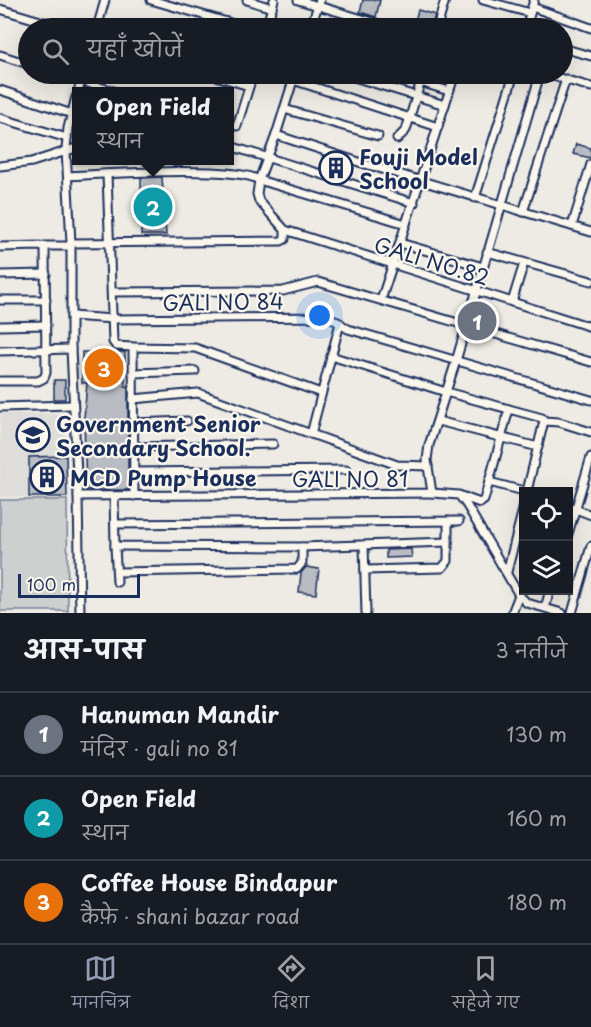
<!DOCTYPE html>
<html lang="hi">
<head>
<meta charset="utf-8">
<style>
  :root { --surface:#171b24; --page:#242831; --text:#f1f3f6; --muted:#9ea1a6; --line:#363941; --accent:#919bb2 }
  body { margin:0; font-family:"Playpen Sans","Playpen Sans Deva",sans-serif; background:var(--page); color:var(--text) }
  .controls { position:absolute; right:18px; bottom:18px; display:grid; overflow:hidden; border-radius:0px; box-shadow:0 6px 24px #0002 }
  .controls button { width:54px; height:54px; display:grid; place-items:center; padding:0; border:0; border-bottom:2px solid var(--line); background:var(--surface); color:var(--text); font:30px sans-serif }
  .scale { position:absolute; left:18px; bottom:15px; width:122px; box-sizing:border-box; padding-left:6px; border:3px solid #1b2f5e; border-top:0; font-size:16px; line-height:21px; white-space:nowrap; color:#1b2f5e; -webkit-text-stroke:4px #fbf7ec; paint-order:stroke }
  .you { position:absolute; left:320px; top:316px; width:21px; height:21px; margin:-15px; border:4px solid #fff; border-radius:50%; background:#1a73e8; box-shadow:0 0 0 9px #1a73e833 }
  .badge { display:grid; place-items:center; width:39px; height:39px; border-radius:50%; background:var(--accent); color:#fff; font-size:20px; font-weight:700 }
  .pin { position:absolute; translate:-50% -50%; border:3px solid #fff; box-shadow:0 2px 6px #0006 }
  .popup { position:absolute; left:72px; top:87px; width:162px; height:78px; box-sizing:border-box; display:grid; place-content:center; border-radius:0px; background:var(--surface); filter:drop-shadow(0 2px 4px #0005); font-size:20px; white-space:nowrap; color:var(--muted) }
  .popup b { font-size:22px; color:var(--text) }
  .popup::after { content:''; position:absolute; left:50%; top:100%; margin-left:-12px; border:12px solid transparent; border-top-color:var(--surface) }
  .list { margin:0; padding:0; list-style:none }
  h2 { display:flex; justify-content:space-between; align-items:center; height:78px; margin:0; padding:0 24px; font-size:26px }
  h2 small { font-size:20px; font-weight:400; color:var(--muted) }
  .list li { display:grid; grid-template-columns:39px 1fr auto; gap:18px; align-items:center; box-sizing:border-box; height:84px; padding:0 24px; border-top:2px solid var(--line) }
  .list b { display:block; font-size:22px; white-space:nowrap }
  .list p { margin:0; font-size:20px; white-space:nowrap; color:var(--muted) }
  .list em { font-size:20px; font-style:normal; color:var(--muted) }
  .icon { flex:none; width:33px; height:33px; fill:none; stroke:currentColor; stroke-width:2; stroke-linecap:round; stroke-linejoin:round }
  .map { position:relative; flex:none; width:591px; height:613px; overflow:hidden }
  .search { position:absolute; background:var(--surface); box-shadow:0 6px 24px #0002; left:18px; right:18px; top:18px; height:66px; display:flex; align-items:center; gap:15px; box-sizing:border-box; padding:0 21px; border-radius:33px; color:var(--muted); font-size:22px }
  .sheet { height:330px; background:var(--surface) }
  nav { display:flex; justify-content:space-around; align-items:center; box-sizing:border-box; height:84px; border-top:2px solid var(--line); background:var(--surface); font-size:16px; color:var(--muted) }
  nav a { display:grid; justify-items:center; gap:3px }
  nav .on { color:var(--accent) }
  .map>svg:first-child { display:block }
</style>
</head>
<body>
<div class="map">
<svg width="591" height="613" viewBox="0 0 591 613">
  <rect width="100%" height="100%" fill="#eeebe4"/>
  <filter id="ink" filterUnits="userSpaceOnUse"><feTurbulence type="fractalNoise" baseFrequency=".0167" numOctaves="2"/><feDisplacementMap in="SourceGraphic" scale="12" xChannelSelector="R" yChannelSelector="G"/><feConvolveMatrix kernelMatrix="1 2 1 2 8 2 1 2 1" color-interpolation-filters="sRGB"/></filter>
  <g filter="url(#ink)">
    <polygon fill="#deddda" points="0,414 65,414 66,456 29,457 29,497 0,497"/>
    <polygon fill="#cecfcf" stroke="#747f96" stroke-width="1.5" points="0,500 67,500 68,611 0,611"/>
    <g fill="#b9bcc3" stroke="#1b2f5e" stroke-width="1.5">
      <polygon points="363,0 380,0 376,17 360,12"/>
      <polygon points="418,10 435,15 431,28 413,28"/>
      <polygon points="576,144 591,148 591,158 573,154"/>
      <polygon points="323,156 352,166 348,177 320,168"/>
      <polygon points="162,177 166,235 141,235 141,178"/>
      <polygon points="82,352 125,352 125,386 128,386 128,490 86,490 84,418 87,383 82,383"/>
      <rect x="54" y="380" width="11" height="19"/>
      <polygon points="66,456 67,497 29,497 29,457"/>
      <polygon points="411,549 412,557 386,558 386,550"/>
      <polygon points="306,567 319,569 316,594 299,592 301,573"/>
    </g>
    <g fill="none" stroke-linecap="round" stroke-linejoin="round">
      <defs>
        <g id="minor">
          <polyline points="151,0 248,28"/>
          <polyline points="247,0 272,8"/>
          <polyline points="298,0 393,28"/>
          <polyline points="483,0 530,13"/>
          <polyline points="532,7 591,28"/>
          <polyline points="0,9 64,28"/>
          <polyline points="483,27 488,28"/>
          <polyline points="97,28 105,0"/>
          <polyline points="266,28 274,0"/>
          <polyline points="310,28 320,0"/>
          <polyline points="437,28 445,0"/>
          <polyline points="526,28 534,0"/>
          <polyline points="562,48 591,56"/>
          <polyline points="0,55 28,64"/>
          <polyline points="59,74 116,92"/>
          <polyline points="209,74 249,86"/>
          <polyline points="295,74 276,135 362,163 591,232"/>
          <polyline points="344,74 445,105"/>
          <polyline points="394,74 449,91"/>
          <polyline points="546,74 591,87"/>
          <polyline points="293,80 438,127"/>
          <polyline points="0,90 72,114"/>
          <polyline points="78,92 83,74"/>
          <polyline points="76,97 68,128 66,150 71,243 71,349 78,496 80,613"/>
          <polyline points="284,109 378,136"/>
          <polyline points="0,118 67,138"/>
          <polyline points="230,125 232,126"/>
          <polyline points="237,126 253,74"/>
          <polyline points="276,135 259,180 406,224"/>
          <polyline points="397,139 406,130 423,74"/>
          <polyline points="230,146 414,203"/>
          <polyline points="0,166 32,162 76,148"/>
          <polyline points="107,174 113,342 116,346 132,347 133,349 134,496"/>
          <path d="M68,176C103,174 235,165 259,180L257,194L259,201L285,230V239L281,241L71,243"/>
          <polyline points="475,198 514,74"/>
          <polyline points="523,212 566,79"/>
          <polyline points="572,226 591,164"/>
          <polyline points="285,230 591,327"/>
          <polyline points="400,243 483,267"/>
          <polyline points="44,246 71,246"/>
          <polyline points="0,247 40,246 45,248 46,373 44,378 38,381 0,381"/>
          <polyline points="487,252 591,281"/>
          <polyline points="0,275 46,274"/>
          <polyline points="112,292 283,291 318,282 591,362"/>
          <polyline points="0,300 46,300"/>
          <polyline points="381,300 455,74"/>
          <polyline points="512,302 524,263"/>
          <polyline points="71,316 113,319 330,317 348,329 591,400"/>
          <polyline points="0,326 46,325"/>
          <polyline points="132,347 195,348 321,393"/>
          <polyline points="0,351 71,349"/>
          <polyline points="331,356 446,392 542,418 544,421 527,491"/>
          <polyline points="133,373 195,371"/>
          <polyline points="133,399 198,393 397,465 428,466"/>
          <polyline points="0,407 72,405"/>
          <polyline points="438,421 538,447"/>
          <polyline points="544,421 559,422 591,432"/>
          <polyline points="133,423 187,421"/>
          <polyline points="311,434 340,323"/>
          <polyline points="133,447 273,444"/>
          <polyline points="134,472 346,470"/>
          <polyline points="489,482 524,491"/>
          <polyline points="432,493 459,495 466,504 519,595 512,613"/>
          <polyline points="78,496 432,493 427,460 429,445 456,361 540,74"/>
          <polyline points="114,496 115,546 302,547 448,542"/>
          <polyline points="461,496 480,503 484,500 509,409"/>
          <polyline points="568,506 591,515"/>
          <polyline points="115,524 459,521"/>
          <polyline points="568,534 591,457"/>
          <polyline points="364,545 366,613"/>
          <polyline points="115,546 117,582"/>
          <polyline points="365,570 442,568 448,561 448,521"/>
          <polyline points="117,572 297,569 302,563 302,547"/>
          <polyline points="507,572 524,505"/>
          <polyline points="519,595 527,603 562,613"/>
          <polyline points="545,608 550,590"/>
          <polyline points="572,613 591,546"/>
        </g>
      </defs>
      <use href="#minor" stroke="#1b2f5e" stroke-width="11"/>
      <use href="#minor" stroke="#fbf7ec" stroke-width="7"/>
    </g>
  </g>
  <defs>
    <symbol id="building-ring" viewBox="-11 -11 22 22"><circle r="9.5" fill="#fbf7ec" stroke="#1b2f5e" stroke-width="1.5"/><path d="M-4-6H4V6H1V3H-1V6H-4ZM-2.5-4.3h1.7v1.8h-1.7ZM.8-4.3h1.7v1.8H.8ZM-2.5-1h1.7V.8h-1.7ZM.8-1h1.7V.8H.8Z" fill="#1b2f5e"/></symbol>
    <symbol id="school-ring" viewBox="-11 -11 22 22"><circle r="9.5" fill="#fbf7ec" stroke="#1b2f5e" stroke-width="1.5"/><path d="M0-5L7-2L0 1L-7-2ZM-4 1L0 2.5L4 1V4Q0 6-4 4Z" fill="#1b2f5e"/></symbol>
  </defs>
  <g fill-rule="evenodd">
    <use href="#building-ring" x="317" y="149" width="38" height="38"/>
    <use href="#school-ring" x="14" y="416" width="38" height="38"/>
    <use href="#building-ring" x="28" y="458" width="38" height="38"/>
  </g>
  <g text-anchor="middle" dominant-baseline="central" stroke-width="4.5" stroke-linejoin="round" paint-order="stroke">
    <g font-size="21" font-weight="bold" fill="#1b2f5e" stroke="#fbf7ec" text-anchor="start">
      <text x="359" y="156">Fouji Model<tspan x="359" dy="24">School</tspan></text>
      <text x="56" y="423">Government Senior<tspan x="56" dy="24">Secondary School.</tspan></text>
      <text x="70" y="477">MCD Pump House</text>
    </g>
    <g font-size="21" fill="#1b2f5e" stroke="#fbf7ec">
      <text transform="translate(432 260) rotate(17)">GALI NO.82</text>
      <text transform="translate(223 301) rotate(-1)">GALI NO 84</text>
      <text x="350" y="478">GALI NO 81</text>
    </g>
  </g>
</svg>
<div class="controls">
<button><svg class="icon" aria-label="locate" viewBox="0 0 24 24"><circle cx="12" cy="12" r="6"/><path d="M12 2v4M12 18v4M2 12h4M18 12h4"/></svg></button>
<button><svg class="icon" aria-label="layers" viewBox="0 0 24 24"><path d="M12 4l9 5-9 5-9-5zM3 14l9 5 9-5"/></svg></button>
</div>
<div class="scale">100 m</div>
<div class="you"></div>
<div class="pin badge" style="left:477px;top:321px;background:#6b7280">1</div>
<div class="pin badge" style="left:153px;top:207px;background:#0f9aa8">2</div>
<div class="popup"><b>Open Field</b>स्थान</div>
<div class="pin badge" style="left:104px;top:368px;background:#e8710a">3</div>
<div class="search"><svg class="icon" aria-label="search" viewBox="0 0 24 24"><circle cx="10" cy="10" r="6"/><path d="M15 15l6 6"/></svg>यहाँ खोजें</div>
</div>
<section class="sheet">
<h2>आस-पास<small>3 नतीजे</small></h2>
<ul class="list">
<li><span class="badge" style="background:#6b7280">1</span><div><b>Hanuman Mandir</b><p>मंदिर · gali no 81</p></div><em>130 m</em></li>
<li><span class="badge" style="background:#0f9aa8">2</span><div><b>Open Field</b><p>स्थान</p></div><em>160 m</em></li>
<li><span class="badge" style="background:#e8710a">3</span><div><b>Coffee House Bindapur</b><p>कैफ़े · shani bazar road</p></div><em>180 m</em></li>
</ul>
</section>
<nav>
<a class="on"><svg class="icon" aria-label="map" viewBox="0 0 24 24"><path d="M3 6l6-2 6 2 6-2v14l-6 2-6-2-6 2zM9 4v14M15 6v14"/></svg>मानचित्र</a>
<a><svg class="icon" aria-label="directions" viewBox="0 0 24 24"><path d="M12 3l9 9-9 9-9-9zM9 14v-3h6M13 9l2 2-2 2"/></svg>दिशा</a>
<a><svg class="icon" aria-label="saved" viewBox="0 0 24 24"><path d="M7 4h10v16l-5-4-5 4z"/></svg>सहेजे गए</a>
</nav>
</body>
</html>
